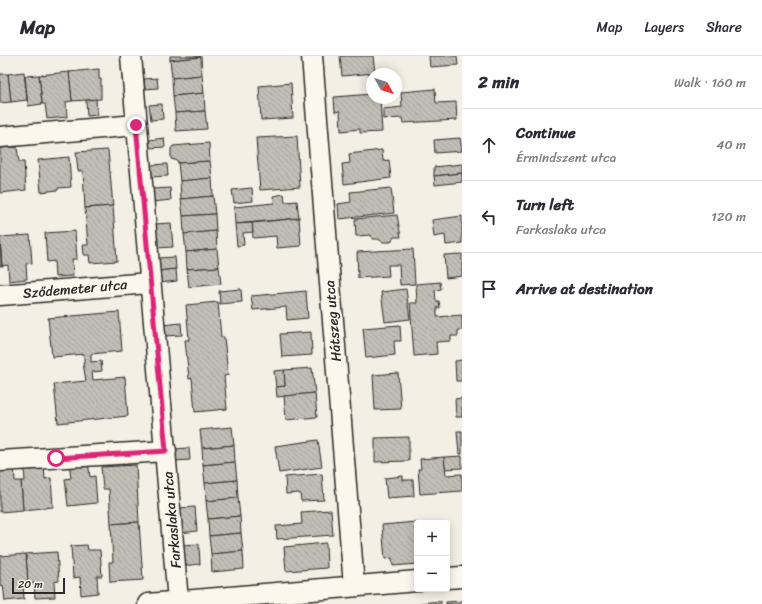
<!DOCTYPE html>
<html lang="en">
<head>
<meta charset="utf-8">
<style>
  :root { --surface:#fff; --page:#f7f7f7; --text:#2b2b33; --muted:#7c7c81; --line:#e1e1e2 }
  body { margin:0; font-family:Sriracha,sans-serif; background:var(--page); color:var(--text) }
  .controls { position:absolute; right:12px; bottom:12px; display:grid; overflow:hidden; border-radius:4px; box-shadow:0 2px 10px #0003 }
  .controls button { width:36px; height:36px; display:grid; place-items:center; padding:0; border:0; border-bottom:1px solid var(--line); background:var(--surface); color:var(--text); font:20px sans-serif }
  .compass { position:absolute; left:366px; top:12px; width:36px; height:36px; border-radius:50%; background:var(--surface); box-shadow:0 2px 10px #0003; rotate:129deg }
  .scale { position:absolute; left:12px; bottom:10px; width:53px; box-sizing:border-box; padding-left:4px; border:2px solid #2b2b2b; border-top:0; font-size:11px; line-height:14px; white-space:nowrap; color:#2b2b2b; -webkit-text-stroke:3px #fbf7ec; paint-order:stroke }
  .stop { position:absolute; width:12px; height:12px; margin:-9px; border:3px solid #db2777; border-radius:50%; background:#fff }
  .stop.end { background:#db2777; border-color:#fff; box-shadow:0 1px 4px #0008 }
  .list { margin:0; padding:0; list-style:none }
  h2 { display:flex; justify-content:space-between; align-items:center; height:52px; margin:0; padding:0 16px; font-size:17px }
  h2 small { font-size:13px; font-weight:400; color:var(--muted) }
  .list li { display:grid; grid-template-columns:26px 1fr auto; gap:12px; align-items:center; box-sizing:border-box; height:72px; padding:0 16px; border-top:1px solid var(--line) }
  .list b { display:block; font-size:15px; white-space:nowrap }
  .list p { margin:0; font-size:13px; white-space:nowrap; color:var(--muted) }
  .list em { font-size:13px; font-style:normal; color:var(--muted) }
  .icon { flex:none; width:22px; height:22px; fill:none; stroke:currentColor; stroke-width:2; stroke-linecap:round; stroke-linejoin:round }
  .map { position:relative; flex:none; width:462px; height:548px; overflow:hidden }
  header { display:flex; align-items:center; gap:24px; box-sizing:border-box; height:56px; padding:0 20px; background:var(--surface); border-bottom:1px solid var(--line) }
  header strong { font-size:19px }
  nav { display:flex; gap:22px; margin-inline-start:auto; font-size:14px }
  main { display:flex }
  aside { flex:1; background:var(--surface) }
  .map>svg:first-child { display:block }
</style>
</head>
<body>
<header>
<strong>Map</strong>
<nav><a>Map</a><a>Layers</a><a>Share</a></nav>
</header>
<main>
<div class="map">
<svg width="462" height="548" viewBox="0 0 462 548">
  <defs>
    <pattern id="building-back-hatch" width="6" height="6" patternUnits="userSpaceOnUse"><rect width="6" height="6" fill="#c0beb6"/><path d="M-1 5l2 2M0 0l6 6M5-1l2 2" fill="none" stroke="#a5a39d"/></pattern>
  </defs>
  <rect width="100%" height="100%" fill="#f3efe4"/>
  <filter id="ink" filterUnits="userSpaceOnUse"><feTurbulence type="fractalNoise" baseFrequency=".025" numOctaves="2"/><feDisplacementMap in="SourceGraphic" scale="8" xChannelSelector="R" yChannelSelector="G"/><feConvolveMatrix kernelMatrix="1 2 1 2 8 2 1 2 1" color-interpolation-filters="sRGB"/></filter>
  <g filter="url(#ink)">
    <g fill="url(#building-back-hatch)" stroke="#2b2b2b">
      <polygon points="170,0 201,0 201,1 170,4"/>
      <polygon points="340,0 373,0 375,17 342,20"/>
      <polygon points="429,0 457,0 458,9 430,11"/>
      <polygon points="201,1 202,19 172,22 170,4"/>
      <polygon points="99,13 99,23 101,23 101,43 72,45 69,16"/>
      <polygon points="24,16 27,44 11,46 8,18"/>
      <polygon points="69,16 72,45 66,46 67,61 47,63 45,48 42,48 39,19"/>
      <polygon points="0,18 8,18 11,46 0,47"/>
      <polygon points="39,19 42,48 28,50 25,20"/>
      <polygon points="202,19 204,37 173,40 172,22"/>
      <polygon points="157,22 158,32 145,33 144,23"/>
      <polygon points="291,27 293,62 261,64 259,30"/>
      <polygon points="435,33 436,47 456,46 457,64 403,67 402,62 383,63 383,53 402,51 401,36"/>
      <polygon points="204,37 205,55 175,57 173,40"/>
      <polygon points="372,38 372,42 380,42 382,76 360,77 360,73 341,75 340,55 335,56 334,41"/>
      <polygon points="96,43 97,59 87,60 86,44"/>
      <polygon points="162,48 163,63 151,64 149,49"/>
      <polygon points="205,55 207,73 176,75 175,57"/>
      <polygon points="297,80 300,131 260,134 256,82"/>
      <polygon points="164,82 165,91 149,92 149,84"/>
      <polygon points="460,82 462,95 435,97 434,84"/>
      <polygon points="209,87 210,105 178,107 178,105 171,103 171,93 173,90"/>
      <polygon points="17,91 19,106 24,106 26,134 0,137 0,92"/>
      <polygon points="108,94 113,150 85,152 83,115 78,115 76,96"/>
      <polygon points="382,94 383,105 389,104 391,122 344,128 342,108 350,107 349,98"/>
      <polygon points="69,101 71,131 58,132 58,134 41,136 38,104"/>
      <polygon points="210,105 212,122 180,125 178,107"/>
      <polygon points="167,108 168,120 151,121 150,109"/>
      <polygon points="462,108 462,117 434,120 434,111"/>
      <polygon points="462,117 462,126 435,129 434,120"/>
      <polygon points="212,122 213,140 181,143 180,125"/>
      <polygon points="170,132 171,144 153,146 152,133"/>
      <polygon points="252,132 253,145 234,147 232,134"/>
      <polygon points="391,132 394,157 339,163 338,148 351,146 350,136"/>
      <polygon points="284,138 285,146 297,145 299,162 235,168 234,151 274,147 273,140"/>
      <polygon points="213,140 215,158 183,160 181,143"/>
      <polygon points="113,150 117,205 90,207 89,199 84,199 83,189 88,189 85,152"/>
      <polygon points="215,158 216,175 184,178 183,160"/>
      <polygon points="397,159 401,181 394,181 391,186 383,186 378,183 372,183 371,179 356,180 355,163"/>
      <polygon points="462,160 462,187 446,189 445,179 434,181 432,164"/>
      <polygon points="299,162 301,190 277,192 276,180 253,182 252,167"/>
      <polygon points="171,167 173,191 156,192 154,168"/>
      <polygon points="252,167 253,176 243,177 244,189 237,190 235,168"/>
      <polygon points="75,175 77,203 72,203 73,220 55,221 54,205 47,206 45,177"/>
      <polygon points="216,175 217,193 186,196 184,178"/>
      <polygon points="30,179 32,207 26,208 27,223 9,225 8,209 2,210 0,181"/>
      <polygon points="0,188 2,210 0,210"/>
      <polygon points="217,193 219,211 187,213 186,196"/>
      <polygon points="413,193 415,228 400,229 399,209 388,209 389,220 358,222 357,196"/>
      <polygon points="462,198 462,220 446,222 444,199"/>
      <polygon points="175,201 176,213 158,215 157,202"/>
      <polygon points="219,211 221,228 189,231 187,213"/>
      <polygon points="176,213 177,225 159,227 158,215"/>
      <polygon points="440,226 441,233 435,234 436,245 439,245 440,252 437,252 437,261 462,259 462,274 458,274 458,280 451,280 451,285 436,286 437,298 414,300 410,247 417,247 416,228"/>
      <polygon points="241,233 242,246 220,248 219,235"/>
      <polygon points="406,233 410,263 385,266 381,236"/>
      <polygon points="306,235 308,262 287,264 286,251 253,254 251,240"/>
      <polygon points="218,246 221,281 224,281 228,319 224,320 227,353 195,356 192,322 189,323 185,284 189,284 186,249"/>
      <polygon points="119,256 122,295 91,298 91,306 101,305 102,315 92,316 93,324 125,321 128,360 58,367 54,328 86,325 83,307 84,307 84,298 52,301 48,262"/>
      <polygon points="181,267 182,279 164,280 163,269"/>
      <polygon points="400,269 401,285 394,285 395,299 366,302 363,272"/>
      <polygon points="311,276 312,299 282,301 280,278"/>
      <polygon points="462,304 462,325 456,325 455,305"/>
      <polygon points="312,312 315,337 277,341 276,331 285,330 284,314"/>
      <polygon points="284,314 285,330 276,331 274,315"/>
      <polygon points="398,317 401,353 375,354 373,319"/>
      <polygon points="315,337 317,361 286,364 284,340"/>
      <polygon points="462,342 462,361 456,361 455,343"/>
      <polygon points="232,371 234,389 202,392 200,374"/>
      <polygon points="457,375 462,375 462,398 459,398"/>
      <polygon points="409,381 409,405 375,406 375,382"/>
      <polygon points="318,384 322,411 279,417 275,390"/>
      <polygon points="234,389 235,406 203,409 202,392"/>
      <polygon points="189,392 190,404 174,405 173,393"/>
      <polygon points="462,400 462,412 445,413 444,401"/>
      <polygon points="444,401 446,419 462,418 462,435 420,438 418,413 421,413 420,403"/>
      <polygon points="88,405 90,421 95,420 97,447 68,450 65,423 71,422 69,406"/>
      <polygon points="235,406 237,424 205,427 203,409"/>
      <polygon points="44,408 45,423 51,422 53,451 23,454 21,425 25,425 24,410"/>
      <polygon points="136,409 139,466 111,468 109,433 103,433 101,411"/>
      <polygon points="14,410 15,425 21,425 23,454 0,456 0,411"/>
      <polygon points="322,418 324,444 301,445 300,437 286,438 285,421"/>
      <polygon points="403,420 403,424 413,424 414,440 387,442 385,422"/>
      <polygon points="237,424 238,442 206,445 205,427"/>
      <polygon points="238,442 240,460 208,463 206,445"/>
      <polygon points="195,451 197,475 180,477 178,452"/>
      <polygon points="331,454 333,479 277,483 276,470 302,468 301,456"/>
      <polygon points="240,460 241,477 209,480 208,463"/>
      <polygon points="139,466 143,524 110,526 109,506 113,506 111,468"/>
      <polygon points="416,466 417,508 393,510 392,502 385,503 382,469"/>
      <polygon points="241,477 243,495 211,498 209,480"/>
      <polygon points="326,487 327,512 286,515 284,491"/>
      <polygon points="199,488 200,508 183,510 181,489"/>
      <polygon points="87,489 88,494 100,494 102,520 97,520 98,537 81,539 80,521 73,522 71,490"/>
      <polygon points="243,495 244,513 212,516 211,498"/>
      <polygon points="57,496 59,525 54,526 55,541 35,542 34,527 28,528 26,498"/>
      <polygon points="26,498 28,528 23,528 24,543 5,545 3,529 0,530 0,500"/>
      <polygon points="441,545 441,548 421,548 420,547"/>
      <polygon points="462,545 462,548 446,548 446,546"/>
    </g>
    <g fill="none" stroke-linecap="round" stroke-linejoin="round">
      <defs>
        <g id="minor">
          <polyline points="131,0 178,545"/>
          <polyline points="312,0 354,530"/>
          <polyline points="0,81 136,69"/>
          <polyline points="0,239 149,227"/>
          <polyline points="0,405 166,395"/>
          <polyline points="447,522 462,521"/>
          <polyline points="148,548 417,525"/>
        </g>
      </defs>
      <use href="#minor" stroke="#2b2b2b" stroke-width="23"/>
      <use href="#minor" stroke="#fbf7ec" stroke-width="20"/>
    </g>
  </g>
  <g fill="none" stroke-linecap="round" stroke-linejoin="round" filter="url(#ink)">
    <polyline stroke="#db2777" stroke-width="5" points="56,402 166,395 136,69"/>
  </g>
  <g text-anchor="middle" dominant-baseline="central" stroke-width="3.5" stroke-linejoin="round" paint-order="stroke">
    <g font-size="14" fill="#2b2b2b" stroke="#fbf7ec">
      <text transform="translate(75 233) rotate(-5)">Sződemeter utca</text>
      <text transform="translate(333 265) rotate(-95)">Hátszeg utca</text>
      <text transform="translate(172 464) rotate(-95)">Farkaslaka utca</text>
    </g>
  </g>
</svg>
<div class="controls">
<button>+</button>
<button>−</button>
</div>
<svg class="compass" viewBox="-18 -18 36 36"><path d="M0-13l5 13h-10z" fill="#e53935"/><path d="M0 13l5-13h-10z" fill="#7c7c81"/></svg>
<div class="scale">20 m</div>
<div class="stop" style="left:56px;top:402px"></div>
<div class="stop end" style="left:136px;top:69px"></div>
</div>
<aside>
<h2>2 min<small>Walk · 160 m</small></h2>
<ul class="list">
<li><svg class="icon" aria-label="ahead" viewBox="0 0 24 24"><path d="M12 20V5M6 11l6-6 6 6"/></svg><div><b>Continue</b><p>Érmindszent utca</p></div><em>40 m</em></li>
<li><svg class="icon" aria-label="left" viewBox="0 0 24 24"><path d="M17 20v-9H6M10 6l-5 5 5 5"/></svg><div><b>Turn left</b><p>Farkaslaka utca</p></div><em>120 m</em></li>
<li><svg class="icon" aria-label="arrive" viewBox="0 0 24 24"><path d="M6 21V4h12l-3 4 3 4H6"/></svg><div><b>Arrive at destination</b></div></li>
</ul>
</aside>
</main>
</body>
</html>
